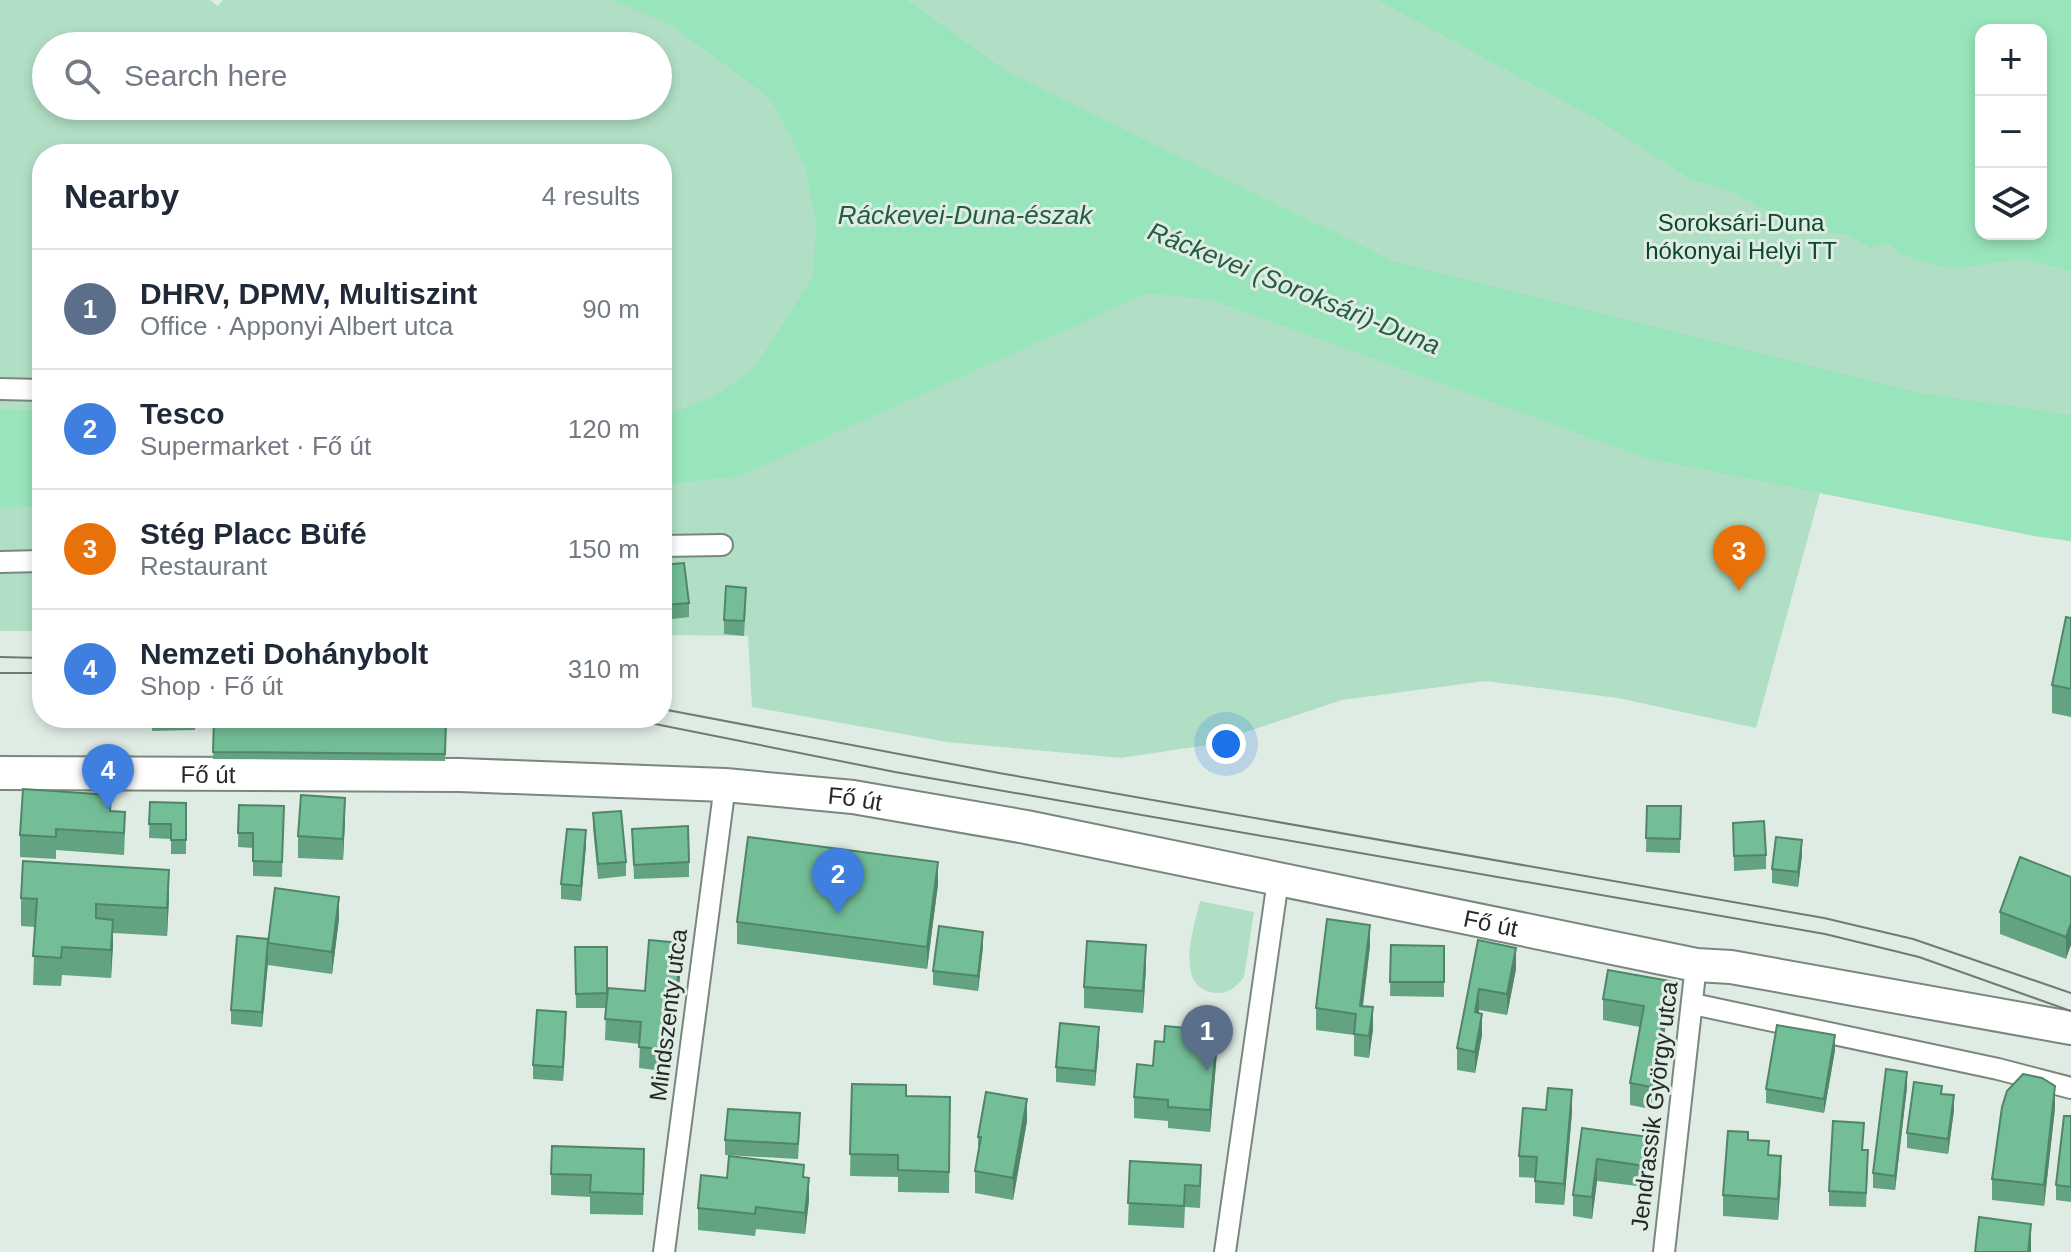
<!DOCTYPE html>
<html lang="en">
<head>
<meta charset="utf-8">
<style>
  :root { --surface:#fff; --page:#f6f6f7; --text:#1f2937; --muted:#747a83; --line:#e0e1e3; --accent:#c3345a }
  body { margin:0; font-family:Helvetica,sans-serif; background:var(--page); color:var(--text) }
  .controls { position:absolute; right:24px; top:24px; display:grid; overflow:hidden; border-radius:16px; box-shadow:0 4px 12px #0003 }
  .controls button { width:72px; height:72px; display:grid; place-items:center; padding:0; border:0; border-bottom:2px solid var(--line); background:var(--surface); color:var(--text); font:40px sans-serif }
  .you { position:absolute; left:1226px; top:744px; width:28px; height:28px; margin:-20px; border:6px solid #fff; border-radius:50%; background:#1a73e8; box-shadow:0 0 0 12px #1a73e833 }
  .badge { display:grid; place-items:center; width:52px; height:52px; border-radius:50%; background:var(--accent); color:#fff; font-size:26px; font-weight:700 }
  .pin { position:absolute; translate:-50% -66px; filter:drop-shadow(0 2px 4px #0008) }
  .pin::after { content:''; position:absolute; top:42px; width:28px; height:24px; background:inherit; clip-path:polygon(0 0,100% 0,50% 100%) }
  .list { margin:0; padding:0; list-style:none }
  h2 { display:flex; justify-content:space-between; align-items:center; height:104px; margin:0; padding:0 32px; font-size:34px }
  h2 small { font-size:26px; font-weight:400; color:var(--muted) }
  .list li { display:grid; grid-template-columns:52px 1fr auto; gap:24px; align-items:center; box-sizing:border-box; height:120px; padding:0 32px; border-top:2px solid var(--line) }
  .list b { display:block; font-size:30px; white-space:nowrap }
  .list p { margin:0; font-size:26px; white-space:nowrap; color:var(--muted) }
  .list em { font-size:26px; font-style:normal; color:var(--muted) }
  .icon { flex:none; width:44px; height:44px; fill:none; stroke:currentColor; stroke-width:2; stroke-linecap:round; stroke-linejoin:round }
  .map { position:relative; flex:none; width:2071px; height:1252px; overflow:hidden }
  .search { position:absolute; background:var(--surface); box-shadow:0 4px 12px #0003; left:32px; top:32px; width:640px; height:88px; display:flex; align-items:center; gap:20px; box-sizing:border-box; padding:0 28px; border-radius:44px; color:var(--muted); font-size:30px }
  .panel { position:absolute; background:var(--surface); box-shadow:0 4px 12px #0003; left:32px; top:144px; width:640px; height:584px; border-radius:32px }
  .map>svg:first-child { display:block }
</style>
</head>
<body>
<div class="map">
<svg width="2071" height="1252" viewBox="0 0 2071 1252">
  <rect width="100%" height="100%" fill="#dfece4"/>
  <g fill="#b1dfc5" fill-rule="evenodd">
    <path d="M0,0H210L218,6L223,0H2071V541L2035,536L1820,493L1756,728L1618,698L1485,681L1342,700L1207,745L1121,758L947,742L752,707L748,636L662,635V154H42V631H0ZM1981,30H2041V234H1981ZM46,46H658V106H46Z"/>
    <path d="M1200,901L1254,912L1244,977C1237,986 1229,994 1218,993C1172,991 1194,928 1200,901Z"/>
  </g>
  <g fill="#98e4bb" fill-rule="evenodd">
    <polygon points="613,0 907,0 1009,73 1395,262 1920,393 2071,415 2071,541 2035,536 1646,458 1212,300 1148,293 739,476 662,485 662,417 715,396 754,369 813,276 816,224 806,167 770,98 671,25"/>
    <path d="M1378,0H2071V271L2021,259L1952,269L1899,254L1890,243L1871,248L1848,235L1816,230L1775,215L1728,190L1692,180L1595,118ZM1981,30H2041V234H1981Z"/>
    <polygon points="0,410 42,411 42,507 0,507"/>
  </g>
  <g fill="none" stroke-linecap="round" stroke-linejoin="round">
    <defs>
      <g id="street">
        <polyline points="0,389 42,390"/>
        <polyline points="662,546 722,545"/>
        <polyline points="0,562 42,561"/>
        <polyline points="1693,1004 1998,1069 2071,1088"/>
        <polyline points="664,1252 725,785"/>
        <polyline points="1225,1252 1278,880"/>
        <polyline points="1664,1252 1696,965"/>
      </g>
      <g id="primary">
        <path id="s1" d="M0,773L460,775L725,785L853,797L1026,827L1696,965L1731,967L2071,1028"/>
      </g>
    </defs>
    <use href="#street" stroke="#7a877f" stroke-width="24"/>
    <use href="#primary" stroke="#7a877f" stroke-width="36"/>
    <use href="#street" stroke="#fff" stroke-width="20"/>
    <use href="#primary" stroke="#fff" stroke-width="32"/>
    <g stroke="#717974" stroke-width="2">
      <polyline points="0,657 42,658"/>
      <polyline points="0,673 42,673"/>
      <polyline points="662,709 999,773 1824,918 1913,939 2071,993"/>
      <polyline points="625,718 895,772 1825,934 1919,957 2071,1011"/>
    </g>
  </g>
  <g fill="#63a381">
    <polygon points="662,565 689,603 689,617 664,620 662,607"/>
    <polygon points="746,602 744,636 724,634 724,620"/>
    <polygon points="2071,618 2071,717 2052,713 2052,685"/>
    <polygon points="151,718 195,718 195,730 152,731"/>
    <polygon points="214,718 447,718 445,761 213,759"/>
    <polygon points="150,802 186,803 186,854 171,854 171,839 149,838"/>
    <polygon points="239,805 284,806 282,877 253,876 253,848 238,847"/>
    <polygon points="1647,806 1681,806 1680,853 1646,852"/>
    <polygon points="111,811 125,833 124,855 56,850 56,859 20,857 20,835"/>
    <polygon points="593,813 626,862 626,876 598,879 593,828"/>
    <polygon points="345,819 343,860 298,858 298,836"/>
    <polygon points="1733,823 1766,855 1766,869 1734,871"/>
    <polygon points="632,829 689,862 689,877 634,879"/>
    <polygon points="586,845 581,901 561,899 561,884"/>
    <polygon points="1802,855 1798,887 1772,883 1772,869"/>
    <polygon points="2071,877 2066,959 2000,934 2000,912"/>
    <polygon points="938,884 927,969 737,944 737,922"/>
    <polygon points="21,898 169,898 167,936 113,933 111,978 62,975 61,986 33,985 35,927 21,926"/>
    <polygon points="339,919 332,974 268,965 268,962 262,1027 231,1024 231,1010 268,939"/>
    <polygon points="1478,940 1516,969 1507,1015 1479,1010 1482,1035 1475,1073 1457,1070 1457,1048"/>
    <polygon points="1391,945 1444,946 1444,997 1390,996"/>
    <polygon points="983,946 978,991 933,985 933,971"/>
    <polygon points="1370,946 1363,1006 1373,1029 1369,1058 1354,1056 1354,1035 1316,1030 1316,1008"/>
    <polygon points="575,947 607,947 607,995 645,991 681,965 671,1072 639,1068 640,1044 605,1040 606,1008 576,1008"/>
    <polygon points="1146,967 1143,1013 1084,1008 1084,987"/>
    <polygon points="1603,999 1670,1002 1651,1109 1630,1105 1630,1083 1640,1027 1603,1020"/>
    <polygon points="566,1026 563,1081 533,1079 533,1065"/>
    <polygon points="1099,1042 1095,1086 1056,1082 1056,1067"/>
    <polygon points="1164,1042 1217,1052 1210,1132 1168,1128 1168,1121 1134,1118 1134,1097 1153,1066"/>
    <polygon points="1835,1050 1824,1113 1766,1103 1766,1089"/>
    <polygon points="852,1084 906,1096 950,1118 949,1193 898,1192 898,1177 850,1176"/>
    <polygon points="1907,1087 1895,1190 1873,1188 1873,1173"/>
    <polygon points="1942,1094 1954,1110 1948,1154 1907,1148 1907,1133"/>
    <polygon points="2055,1108 2044,1206 1992,1200 1992,1179"/>
    <polygon points="1572,1112 1564,1205 1535,1203 1535,1178 1519,1177 1519,1156"/>
    <polygon points="2071,1116 2071,1202 2056,1200 2056,1185"/>
    <polygon points="1027,1121 1013,1200 975,1193 975,1171 978,1155 978,1137"/>
    <polygon points="800,1127 798,1159 725,1155 725,1140"/>
    <polygon points="1582,1128 1649,1159 1645,1187 1597,1181 1592,1219 1573,1216 1573,1195"/>
    <polygon points="1748,1140 1769,1155 1781,1178 1778,1220 1723,1216 1723,1195"/>
    <polygon points="1863,1150 1868,1165 1866,1207 1829,1206 1829,1191"/>
    <polygon points="1130,1161 1201,1186 1200,1208 1185,1207 1184,1228 1128,1225"/>
    <polygon points="644,1171 643,1215 590,1214 590,1197 551,1195 551,1174"/>
    <polygon points="804,1177 809,1200 805,1234 756,1229 755,1236 698,1230 698,1208 727,1178"/>
  </g>
  <g fill="#508569">
    <polygon points="345,798 345,819 343,860 343,839"/>
    <polygon points="586,830 586,845 581,901 581,886"/>
    <polygon points="1802,840 1802,855 1798,887 1798,872"/>
    <polygon points="938,862 938,884 927,969 927,947"/>
    <polygon points="169,870 169,898 167,936 167,908"/>
    <polygon points="339,897 339,919 332,974 332,952"/>
    <polygon points="113,920 113,948 111,978 111,950"/>
    <polygon points="2071,923 2071,945 2066,959 2066,937"/>
    <polygon points="1370,925 1370,946 1360,1027 1360,1006"/>
    <polygon points="983,932 983,946 978,991 978,976"/>
    <polygon points="681,943 681,965 671,1072 671,1050"/>
    <polygon points="1146,945 1146,967 1143,1013 1143,991"/>
    <polygon points="268,948 268,962 262,1027 262,1012"/>
    <polygon points="1516,948 1516,969 1507,1015 1507,994"/>
    <polygon points="1670,981 1670,1002 1651,1109 1651,1087"/>
    <polygon points="1479,989 1479,1010 1475,1034 1475,1012"/>
    <polygon points="1373,1007 1373,1029 1369,1058 1369,1036"/>
    <polygon points="566,1012 566,1026 563,1081 563,1067"/>
    <polygon points="1482,1014 1482,1035 1475,1073 1475,1052"/>
    <polygon points="1099,1027 1099,1042 1095,1086 1095,1071"/>
    <polygon points="1217,1031 1217,1052 1210,1132 1210,1110"/>
    <polygon points="1835,1035 1835,1050 1824,1113 1824,1099"/>
    <polygon points="1907,1072 1907,1087 1895,1190 1895,1176"/>
    <polygon points="2055,1086 2055,1108 2044,1206 2044,1185"/>
    <polygon points="1572,1090 1572,1112 1564,1205 1564,1184"/>
    <polygon points="1954,1095 1954,1110 1948,1154 1948,1139"/>
    <polygon points="1027,1099 1027,1121 1013,1200 1013,1178"/>
    <polygon points="1649,1137 1649,1159 1645,1187 1645,1166"/>
    <polygon points="1781,1156 1781,1178 1778,1220 1778,1199"/>
    <polygon points="1597,1159 1597,1181 1592,1219 1592,1197"/>
    <polygon points="809,1178 809,1200 805,1234 805,1213"/>
    <polygon points="2031,1224 2031,1252 2028,1252"/>
  </g>
  <g fill="#73be96" stroke="#508569" stroke-width="2">
    <polygon points="684,563 689,603 664,605 662,592 662,565"/>
    <polygon points="726,586 746,588 744,621 724,620"/>
    <polygon points="2066,617 2071,618 2071,689 2052,685"/>
    <polygon points="214,718 446,718 445,754 213,752"/>
    <polygon points="23,789 111,795 110,811 125,812 124,833 56,829 56,837 20,835"/>
    <polygon points="301,795 345,798 343,839 298,836"/>
    <polygon points="150,802 186,803 186,840 171,840 171,824 149,824"/>
    <polygon points="239,805 284,806 282,862 253,861 253,833 238,833"/>
    <polygon points="1647,806 1681,806 1680,839 1646,838"/>
    <polygon points="621,811 626,862 598,864 593,813"/>
    <polygon points="1764,821 1766,855 1734,856 1733,823"/>
    <polygon points="688,826 689,862 634,865 632,829"/>
    <polygon points="567,829 586,830 581,886 561,884"/>
    <polygon points="748,837 938,862 927,947 737,922"/>
    <polygon points="1776,837 1802,840 1798,872 1772,869"/>
    <polygon points="2020,857 2071,877 2071,923 2066,937 2000,912"/>
    <polygon points="23,861 169,870 167,908 96,904 96,918 113,920 111,950 62,947 61,958 33,956 37,899 21,898"/>
    <polygon points="275,888 339,897 332,952 268,943"/>
    <polygon points="1327,919 1370,925 1360,1006 1373,1007 1369,1036 1354,1034 1356,1014 1316,1008"/>
    <polygon points="939,926 983,932 978,976 933,971"/>
    <polygon points="237,936 268,939 262,1012 231,1010"/>
    <polygon points="649,940 681,943 671,1050 639,1047 641,1022 605,1019 608,988 645,991"/>
    <polygon points="1478,940 1516,948 1507,994 1479,989 1475,1012 1482,1014 1475,1052 1457,1048"/>
    <polygon points="1087,941 1146,945 1143,991 1084,987"/>
    <polygon points="1391,945 1444,946 1444,982 1390,982"/>
    <polygon points="575,947 607,947 607,993 576,994"/>
    <polygon points="1608,970 1670,981 1651,1087 1630,1083 1644,1006 1603,999"/>
    <polygon points="537,1010 566,1012 563,1067 533,1065"/>
    <polygon points="1060,1023 1099,1027 1095,1071 1056,1067"/>
    <polygon points="1777,1025 1835,1035 1824,1099 1766,1089"/>
    <polygon points="1165,1026 1217,1031 1210,1110 1168,1107 1168,1100 1134,1097 1137,1064 1153,1066 1155,1041 1164,1042"/>
    <polygon points="1886,1069 1907,1072 1895,1176 1873,1173"/>
    <polygon points="2023,1074 2042,1078 2055,1086 2044,1185 1992,1179 2002,1107 2007,1091"/>
    <polygon points="1914,1082 1942,1086 1941,1094 1954,1095 1948,1139 1907,1133"/>
    <polygon points="852,1084 906,1085 906,1096 950,1097 949,1172 898,1170 898,1155 850,1154"/>
    <polygon points="1548,1088 1572,1090 1564,1184 1535,1181 1537,1157 1519,1156 1523,1108 1546,1110"/>
    <polygon points="986,1092 1027,1099 1013,1178 975,1171 981,1137 978,1137"/>
    <polygon points="728,1109 800,1113 798,1144 725,1140"/>
    <polygon points="2064,1116 2071,1116 2071,1187 2056,1185"/>
    <polygon points="1833,1121 1864,1123 1862,1150 1868,1150 1866,1193 1829,1191"/>
    <polygon points="1582,1128 1649,1137 1645,1166 1597,1159 1592,1197 1573,1195"/>
    <polygon points="1728,1131 1748,1132 1748,1140 1769,1141 1768,1155 1781,1156 1778,1199 1723,1195"/>
    <polygon points="552,1146 644,1149 643,1194 590,1192 591,1175 551,1174"/>
    <polygon points="729,1156 804,1165 803,1177 809,1178 805,1213 756,1207 755,1214 698,1208 701,1175 727,1178"/>
    <polygon points="1130,1161 1201,1165 1200,1186 1185,1185 1184,1206 1128,1203"/>
    <polygon points="1979,1217 2031,1224 2028,1252 1975,1252"/>
  </g>
  <g text-anchor="middle" dominant-baseline="central" stroke-width="6" stroke-linejoin="round" paint-order="stroke">
    <g font-size="24" fill="#0b482e" stroke="#dfece4">
      <text x="1741" y="222">Soroksári-Duna<tspan x="1741" dy="28">hókonyai Helyi TT</tspan></text>
    </g>
    <g font-size="24" fill="#252a27" stroke="#dfece4">
      <text stroke="none"><textPath href="#s1" startOffset="208">Fő út</textPath></text>
      <text stroke="none"><textPath href="#s1" startOffset="856">Fő út</textPath></text>
      <text stroke="none"><textPath href="#s1" startOffset="1504">Fő út</textPath></text>
      <text transform="translate(668 1015) rotate(-83)">Mindszenty utca</text>
      <text transform="translate(1654 1106) rotate(-83)">Jendrassik György utca</text>
    </g>
    <g font-size="26" font-style="italic" fill="#245d42" stroke="#dfece4">
      <text x="965" y="215">Ráckevei-Duna-észak</text>
      <text transform="translate(1294 288) rotate(22)">Ráckevei (Soroksári)-Duna</text>
    </g>
  </g>
</svg>
<div class="controls">
<button>+</button>
<button>−</button>
<button><svg class="icon" aria-label="layers" viewBox="0 0 24 24"><path d="M12 4l9 5-9 5-9-5zM3 14l9 5 9-5"/></svg></button>
</div>
<div class="you"></div>
<div class="pin badge" style="left:1207px;top:1071px;background:#5c6f8a">1</div>
<div class="pin badge" style="left:838px;top:914px;background:#3f7fe0">2</div>
<div class="pin badge" style="left:1739px;top:591px;background:#e8710a">3</div>
<div class="pin badge" style="left:108px;top:810px;background:#3f7fe0">4</div>
<div class="search"><svg class="icon" aria-label="search" viewBox="0 0 24 24"><circle cx="10" cy="10" r="6"/><path d="M15 15l6 6"/></svg>Search here</div>
<section class="panel">
<h2>Nearby<small>4 results</small></h2>
<ul class="list">
<li><span class="badge" style="background:#5c6f8a">1</span><div><b>DHRV, DPMV, Multiszint</b><p>Office · Apponyi Albert utca</p></div><em>90 m</em></li>
<li><span class="badge" style="background:#3f7fe0">2</span><div><b>Tesco</b><p>Supermarket · Fő út</p></div><em>120 m</em></li>
<li><span class="badge" style="background:#e8710a">3</span><div><b>Stég Placc Büfé</b><p>Restaurant</p></div><em>150 m</em></li>
<li><span class="badge" style="background:#3f7fe0">4</span><div><b>Nemzeti Dohánybolt</b><p>Shop · Fő út</p></div><em>310 m</em></li>
</ul>
</section>
</div>
</body>
</html>
